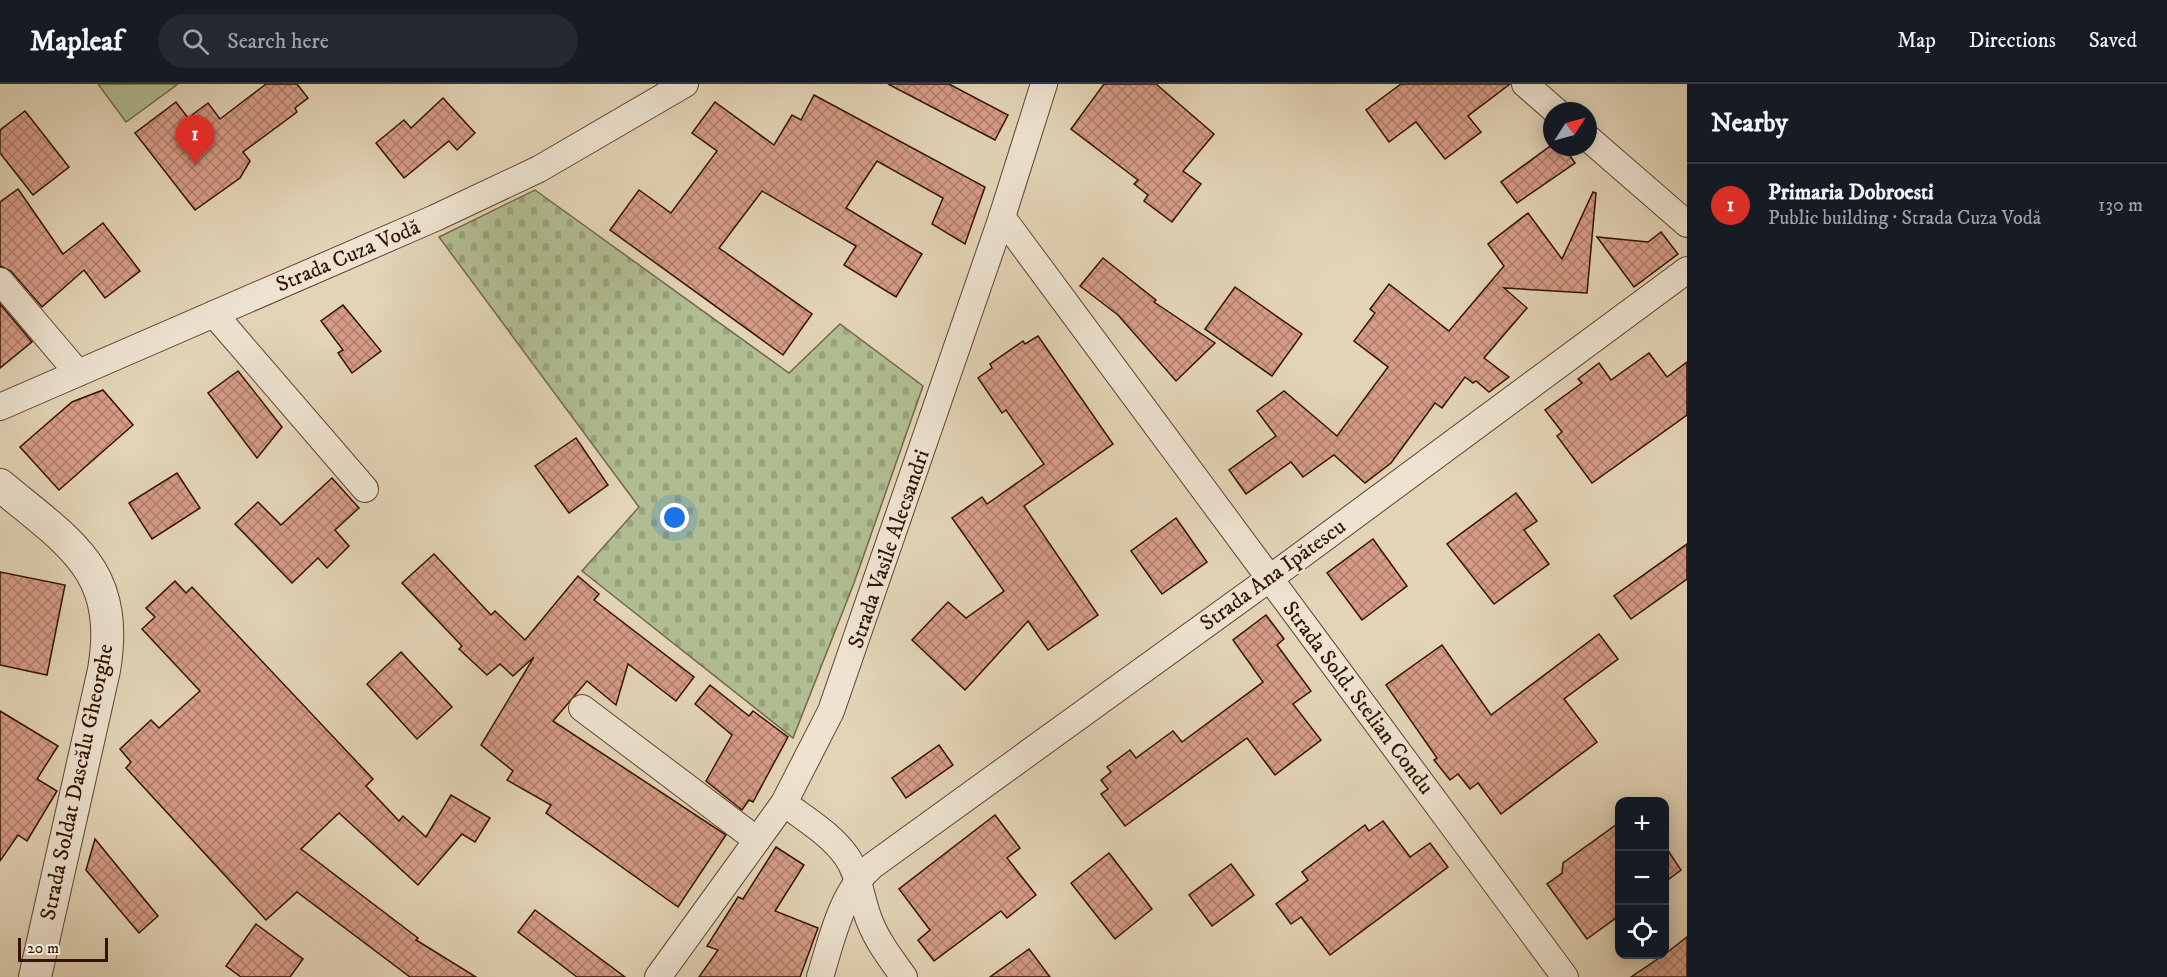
<!DOCTYPE html>
<html lang="en">
<head>
<meta charset="utf-8">
<style>
  :root { --surface:#171b24; --page:#242831; --text:#f1f3f6; --muted:#9ea1a6; --line:#363941; --accent:#d93025 }
  body { margin:0; font-family:"IM FELL DW Pica",serif; background:var(--page); color:var(--text) }
  .controls { position:absolute; right:18px; bottom:18px; display:grid; overflow:hidden; border-radius:12px; box-shadow:0 3px 15px #0003 }
  .controls button { width:54px; height:54px; display:grid; place-items:center; padding:0; border:0; border-bottom:2px solid var(--line); background:var(--surface); color:var(--text); font:30px sans-serif }
  .compass { position:absolute; left:1543px; top:18px; width:54px; height:54px; border-radius:50%; background:var(--surface); box-shadow:0 3px 15px #0003; rotate:54deg }
  .scale { position:absolute; left:18px; bottom:15px; width:90px; box-sizing:border-box; padding-left:6px; border:3px solid #331303; border-top:0; font-size:16px; line-height:21px; white-space:nowrap; color:#331303; -webkit-text-stroke:4px #ede3d0; paint-order:stroke }
  .you { position:absolute; left:675px; top:434px; width:21px; height:21px; margin:-15px; border:4px solid #fff; border-radius:50%; background:#1a73e8; box-shadow:0 0 0 9px #1a73e833 }
  .badge { display:grid; place-items:center; width:39px; height:39px; border-radius:50%; background:var(--accent); color:#fff; font-size:20px; font-weight:700 }
  .pin { position:absolute; translate:-50% -50px; filter:drop-shadow(0 2px 3px #0008) }
  .pin::after { content:''; position:absolute; top:32px; width:21px; height:18px; background:inherit; clip-path:polygon(0 0,100% 0,50% 100%) }
  .list { margin:0; padding:0; list-style:none }
  h2 { display:flex; justify-content:space-between; align-items:center; height:78px; margin:0; padding:0 24px; font-size:26px }
  h2 small { font-size:20px; font-weight:400; color:var(--muted) }
  .list li { display:grid; grid-template-columns:39px 1fr auto; gap:18px; align-items:center; box-sizing:border-box; height:84px; padding:0 24px; border-top:2px solid var(--line) }
  .list b { display:block; font-size:22px; white-space:nowrap }
  .list p { margin:0; font-size:20px; white-space:nowrap; color:var(--muted) }
  .list em { font-size:20px; font-style:normal; color:var(--muted) }
  .icon { flex:none; width:33px; height:33px; fill:none; stroke:currentColor; stroke-width:2; stroke-linecap:round; stroke-linejoin:round }
  .map { position:relative; flex:none; width:1687px; height:893px; overflow:hidden }
  header { display:flex; align-items:center; gap:36px; box-sizing:border-box; height:84px; padding:0 30px; background:var(--surface); border-bottom:2px solid var(--line) }
  header strong { font-size:28px }
  nav { display:flex; gap:33px; margin-inline-start:auto; font-size:21px }
  .search { width:420px; height:54px; background:var(--page); display:flex; align-items:center; gap:15px; box-sizing:border-box; padding:0 21px; border-radius:33px; color:var(--muted); font-size:22px }
  main { display:flex }
  aside { flex:1; background:var(--surface) }
  .map>svg:first-child { display:block }
</style>
</head>
<body>
<header>
<strong>Mapleaf</strong>
<div class="search"><svg class="icon" aria-label="search" viewBox="0 0 24 24"><circle cx="10" cy="10" r="6"/><path d="M15 15l6 6"/></svg>Search here</div>
<nav><a>Map</a><a>Directions</a><a>Saved</a></nav>
</header>
<main>
<div class="map">
<svg width="1687" height="893" viewBox="0 0 1687 893">
  <defs>
    <pattern id="cemetery-stones" width="16" height="16" patternUnits="userSpaceOnUse" patternTransform="scale(1.5)"><rect width="16" height="16" fill="#b0bd91"/><path d="M2 7V4a2 2 0 0 1 4 0v3zM10 15v-3a2 2 0 0 1 4 0v3z" fill="#98a27b"/></pattern>
    <pattern id="building-cross-hatch" width="8" height="8" patternUnits="userSpaceOnUse" patternTransform="scale(1.5)"><rect width="8" height="8" fill="#d69c87"/><path d="M0 0l8 8M0 8l8-8" fill="none" stroke="#ae7e6c"/></pattern>
  </defs>
  <rect width="100%" height="100%" fill="#e3d4b7"/>
  <filter id="stains"><feTurbulence type="fractalNoise" baseFrequency=".00333" numOctaves="4"/><feColorMatrix values="0 0 0 0 .2 0 0 0 0 .09 0 0 0 0 .02 0 0 0 .5 -.17"/></filter>
  <radialGradient id="worn" r=".72"><stop offset=".6" stop-color="#630" stop-opacity="0"/><stop offset="1" stop-color="#630" stop-opacity=".3"/></radialGradient>
  <polygon fill="url(#cemetery-stones)" stroke="#72684a" stroke-width="1.5" points="535,106 789,289 840,240 923,302 854,499 793,654 582,487 639,423 439,153"/>
  <polygon fill="#b0bd91" stroke="#72684a" stroke-width="1.5" points="98,0 178,0 126,38"/>
  <g fill="url(#building-cross-hatch)" stroke="#331303" stroke-width="1.5">
    <polygon points="266,0 297,0 308,14 295,24 297,28 243,68 250,77 240,94 195,126 135,49 176,18 188,34 208,19 220,35"/>
    <polygon points="888,0 949,0 1008,31 995,56"/>
    <polygon points="1104,0 1156,0 1214,50 1183,87 1201,100 1172,138 1144,117 1148,111 1134,100 1138,96 1071,45"/>
    <polygon points="1401,0 1510,0 1468,32 1481,48 1445,75 1416,38 1389,58 1366,26"/>
    <polygon points="814,11 985,103 965,160 932,140 943,114 877,77 846,124 922,170 896,213 844,181 856,162 762,107 719,164 812,230 783,271 610,146 639,106 671,129 717,67 692,49 715,18 774,61 792,31 801,36"/>
    <polygon points="443,14 475,49 457,66 449,57 404,94 376,59 404,36 411,44"/>
    <polygon points="25,27 69,83 33,111 0,69 0,46"/>
    <polygon points="1549,63 1564,63 1575,79 1517,119 1501,98"/>
    <polygon points="18,105 63,170 103,139 140,187 105,214 84,186 42,223 11,187 0,182 0,118"/>
    <polygon points="1593,108 1596,109 1587,209 1504,204 1527,224 1484,274 1509,293 1489,308 1476,297 1473,299 1465,293 1442,324 1435,319 1391,379 1365,399 1334,371 1303,393 1291,378 1246,410 1229,386 1276,352 1257,327 1284,307 1337,352 1388,283 1354,257 1375,229 1370,225 1389,200 1449,247 1504,182 1488,160 1528,129 1562,175"/>
    <polygon points="1661,148 1678,170 1634,203 1597,153 1648,158"/>
    <polygon points="1103,174 1156,216 1154,218 1215,259 1176,297 1118,231 1080,202"/>
    <polygon points="1235,203 1302,250 1272,292 1205,245"/>
    <polygon points="0,220 32,258 0,284"/>
    <polygon points="343,221 381,267 352,289 338,269 343,266 321,237"/>
    <polygon points="1038,252 1113,360 1024,422 1098,531 1048,566 1028,537 965,606 912,556 948,518 966,534 1004,507 952,434 982,413 987,420 1044,380 1006,326 1002,329 978,294 992,284 990,280 1023,257 1025,260"/>
    <polygon points="1649,269 1667,293 1687,278 1687,331 1592,399 1557,352 1562,348 1545,326 1582,299 1578,295 1599,279 1611,296"/>
    <polygon points="238,287 282,343 257,374 208,309"/>
    <polygon points="103,306 133,341 59,406 20,363 72,318"/>
    <polygon points="576,354 608,401 569,429 535,382"/>
    <polygon points="177,389 200,424 152,455 129,419"/>
    <polygon points="332,394 359,424 335,446 349,462 327,484 318,474 292,499 235,440 258,418 281,441"/>
    <polygon points="1516,409 1537,437 1524,446 1549,480 1494,520 1447,460"/>
    <polygon points="1176,434 1207,478 1162,510 1131,467"/>
    <polygon points="1373,455 1407,502 1362,536 1327,489"/>
    <polygon points="1687,460 1687,495 1631,535 1614,512"/>
    <polygon points="434,470 491,531 495,527 525,556 578,492 599,510 594,516 694,593 676,617 628,580 616,621 587,597 553,637 726,751 678,823 546,729 551,721 507,696 513,687 481,661 534,573 513,592 500,580 487,591 459,565 462,562 402,499"/>
    <polygon points="0,488 65,501 47,591 0,581"/>
    <polygon points="175,497 186,509 192,503 373,695 366,702 399,737 403,732 426,753 451,711 490,734 475,758 462,750 418,801 339,729 301,765 418,854 416,856 476,893 410,893 297,808 266,836 126,684 131,678 120,665 151,636 159,644 200,607 142,545 155,533 146,524"/>
    <polygon points="1266,531 1284,555 1277,561 1311,607 1293,620 1321,656 1275,691 1247,654 1125,742 1101,710 1108,705 1101,696 1111,688 1107,683 1130,666 1136,674 1173,647 1182,658 1263,598 1233,556"/>
    <polygon points="1599,550 1618,575 1564,615 1597,658 1501,730 1478,699 1470,705 1458,690 1450,696 1434,676 1437,674 1386,601 1442,561 1491,631"/>
    <polygon points="401,568 452,623 417,655 367,600"/>
    <polygon points="710,601 749,632 753,627 788,653 753,718 749,716 742,726 706,697 732,651 695,620"/>
    <polygon points="0,627 58,662 37,695 57,707 27,757 18,751 0,777"/>
    <polygon points="939,661 953,681 906,714 892,694"/>
    <polygon points="995,731 1020,764 1007,774 1036,811 1007,834 1001,827 934,877 918,856 930,846 899,805"/>
    <polygon points="1383,737 1410,773 1430,759 1448,783 1330,871 1301,833 1291,840 1276,820 1308,796 1302,788 1365,741 1369,747"/>
    <polygon points="1620,738 1620,831 1587,855 1547,800 1562,789 1563,779"/>
    <polygon points="95,755 158,832 139,849 86,786"/>
    <polygon points="1665,762 1681,786 1665,798"/>
    <polygon points="776,763 804,781 775,827 818,844 800,893 699,893 718,866 707,862 738,813 743,815"/>
    <polygon points="1109,769 1152,825 1115,855 1071,799"/>
    <polygon points="1231,780 1254,811 1212,842 1189,811"/>
    <polygon points="535,826 625,893 577,893 518,848"/>
    <polygon points="256,840 303,875 290,893 241,893 226,882"/>
    <polygon points="1687,853 1687,893 1631,893 1665,870"/>
    <polygon points="1029,865 1050,893 990,893"/>
  </g>
  <g fill="none" stroke-linecap="round" stroke-linejoin="round">
    <defs>
      <g id="minor">
        <polyline points="1525,0 1556,27"/>
        <polyline points="1588,54 1687,140"/>
        <polyline points="1002,133 1565,893"/>
        <polyline points="0,197 78,289"/>
        <polyline points="214,230 365,405"/>
        <polyline points="0,323 435,134 539,85 685,0"/>
        <polyline points="582,624 757,756"/>
        <path d="M784,719C805,735 831,750 847,773C860,792 861,817 870,838C878,858 891,875 904,893"/>
        <polyline points="658,893 784,719 831,627 1002,133 1044,0"/>
        <path d="M820,893C832,855 841,809 872,782L1269,495L1687,186"/>
      </g>
      <path id="tertiary" d="M0,401C69,459 121,485 104,586L35,893"/>
    </defs>
    <use href="#minor" stroke="#5f4330" stroke-width="28"/>
    <use href="#tertiary" stroke="#5f4330" stroke-width="34"/>
    <use href="#minor" stroke="#ede3d0" stroke-width="26"/>
    <use href="#tertiary" stroke="#ede3d0" stroke-width="32"/>
  </g>
  <g text-anchor="middle" dominant-baseline="central" stroke-width="5" stroke-linejoin="round" paint-order="stroke">
    <g font-size="22" fill="#331303" stroke="#ede3d0">
      <text transform="translate(348 172) rotate(-23)">Strada Cuza Vodă</text>
      <text transform="translate(889 465) rotate(-71)">Strada Vasile Alecsandri</text>
      <text transform="translate(1273 491) rotate(-36)">Strada Ana Ipătescu</text>
      <text transform="translate(1358 614) rotate(53)">Strada Sold. Stelian Condu</text>
      <text transform="translate(77 698) rotate(-78)">Strada Soldat Dascălu Gheorghe</text>
    </g>
  </g>
  <rect width="100%" height="100%" filter="url(#stains)"/>
  <rect width="100%" height="100%" fill="url(#worn)"/>
</svg>
<div class="controls">
<button>+</button>
<button>−</button>
<button><svg class="icon" aria-label="locate" viewBox="0 0 24 24"><circle cx="12" cy="12" r="6"/><path d="M12 2v4M12 18v4M2 12h4M18 12h4"/></svg></button>
</div>
<svg class="compass" viewBox="-18 -18 36 36"><path d="M0-13l5 13h-10z" fill="#e53935"/><path d="M0 13l5-13h-10z" fill="#9ea1a6"/></svg>
<div class="scale">20 m</div>
<div class="you"></div>
<div class="pin badge" style="left:195px;top:81px">1</div>
</div>
<aside>
<h2>Nearby<small></small></h2>
<ul class="list">
<li><span class="badge">1</span><div><b>Primaria Dobroesti</b><p>Public building · Strada Cuza Vodă</p></div><em>130 m</em></li>
</ul>
</aside>
</main>
</body>
</html>
